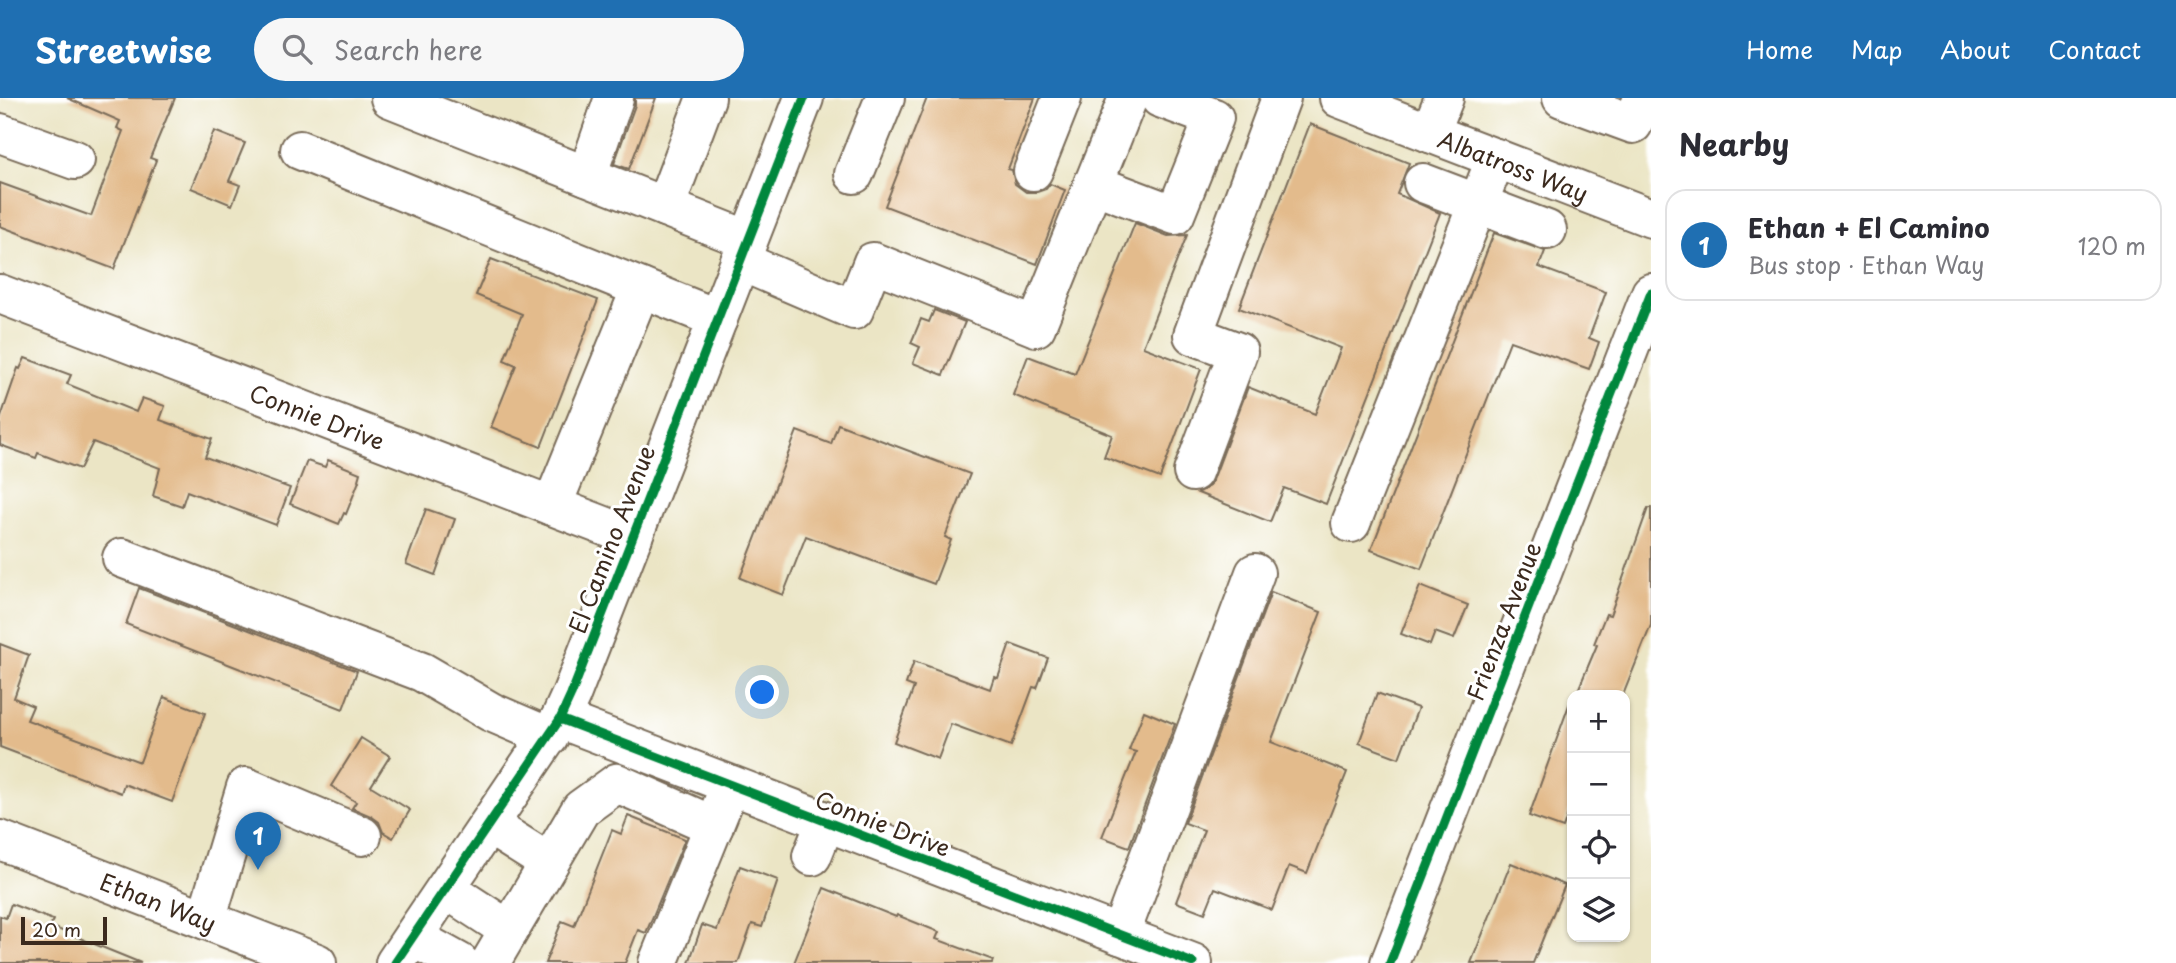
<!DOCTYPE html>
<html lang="en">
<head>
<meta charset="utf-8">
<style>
  :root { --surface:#fff; --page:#f7f7f7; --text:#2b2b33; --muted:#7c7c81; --line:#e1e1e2; --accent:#1f6fb2 }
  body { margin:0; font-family:"Playpen Sans",sans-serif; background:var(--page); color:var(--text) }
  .controls { position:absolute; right:21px; bottom:21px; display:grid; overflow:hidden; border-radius:14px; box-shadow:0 2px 5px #0004 }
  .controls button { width:63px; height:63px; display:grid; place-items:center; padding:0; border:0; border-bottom:2px solid var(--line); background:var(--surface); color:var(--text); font:35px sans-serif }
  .scale { position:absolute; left:21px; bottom:18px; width:86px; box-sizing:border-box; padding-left:7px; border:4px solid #3b2a1e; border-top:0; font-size:19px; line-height:24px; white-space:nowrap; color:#3b2a1e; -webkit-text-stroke:5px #fff; paint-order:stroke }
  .you { position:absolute; left:763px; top:595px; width:24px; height:24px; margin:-18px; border:5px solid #fff; border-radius:50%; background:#1a73e8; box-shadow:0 0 0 10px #1a73e833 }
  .badge { display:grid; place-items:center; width:46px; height:46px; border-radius:50%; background:var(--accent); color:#fff; font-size:23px; font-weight:700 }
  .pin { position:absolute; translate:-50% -58px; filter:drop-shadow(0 2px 4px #0008) }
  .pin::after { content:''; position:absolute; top:37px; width:24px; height:21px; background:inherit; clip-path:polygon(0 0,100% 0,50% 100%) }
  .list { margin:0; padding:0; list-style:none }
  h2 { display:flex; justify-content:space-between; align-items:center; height:91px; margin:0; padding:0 28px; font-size:30px }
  h2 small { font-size:23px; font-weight:400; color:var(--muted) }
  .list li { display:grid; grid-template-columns:46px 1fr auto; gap:21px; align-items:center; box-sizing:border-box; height:112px; margin:0 14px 14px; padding:0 14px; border:2px solid var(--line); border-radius:21px }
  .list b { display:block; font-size:26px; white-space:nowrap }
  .list p { margin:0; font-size:23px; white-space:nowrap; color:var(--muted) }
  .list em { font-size:23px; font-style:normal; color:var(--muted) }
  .icon { flex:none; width:38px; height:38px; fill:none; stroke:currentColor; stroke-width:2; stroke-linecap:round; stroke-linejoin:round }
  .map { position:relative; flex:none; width:1651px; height:865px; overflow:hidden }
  header { display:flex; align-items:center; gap:42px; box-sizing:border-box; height:98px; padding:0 35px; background:var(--accent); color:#fff }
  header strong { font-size:33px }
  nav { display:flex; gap:38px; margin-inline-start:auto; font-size:24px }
  .search { width:490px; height:63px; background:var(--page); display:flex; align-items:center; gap:18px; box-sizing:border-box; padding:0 24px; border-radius:38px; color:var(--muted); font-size:26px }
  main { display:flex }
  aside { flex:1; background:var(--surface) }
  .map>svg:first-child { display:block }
</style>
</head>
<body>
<header>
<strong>Streetwise</strong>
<div class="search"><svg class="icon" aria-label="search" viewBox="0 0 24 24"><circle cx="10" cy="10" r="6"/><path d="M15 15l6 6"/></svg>Search here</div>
<nav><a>Home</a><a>Map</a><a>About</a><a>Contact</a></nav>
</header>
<main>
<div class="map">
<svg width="1651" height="865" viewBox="0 0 1651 865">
  <rect width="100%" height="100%" fill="#fff"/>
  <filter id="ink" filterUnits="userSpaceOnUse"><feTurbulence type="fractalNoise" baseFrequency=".0143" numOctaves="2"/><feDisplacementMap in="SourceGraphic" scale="14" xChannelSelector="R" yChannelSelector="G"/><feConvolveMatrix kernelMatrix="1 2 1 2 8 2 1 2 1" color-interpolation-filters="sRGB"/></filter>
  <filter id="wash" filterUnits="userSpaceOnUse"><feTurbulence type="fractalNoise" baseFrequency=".00686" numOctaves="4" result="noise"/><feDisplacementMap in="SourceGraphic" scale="28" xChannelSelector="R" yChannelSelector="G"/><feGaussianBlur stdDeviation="1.57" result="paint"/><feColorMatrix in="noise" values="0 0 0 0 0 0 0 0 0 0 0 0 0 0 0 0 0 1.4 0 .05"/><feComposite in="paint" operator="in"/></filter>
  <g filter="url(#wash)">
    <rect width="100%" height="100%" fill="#ebe5c5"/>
    <g id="blocks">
      <g fill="#e3bb8c">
        <polygon points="67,0 175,0 150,60 156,62 114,171 0,128 0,85 91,118 123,33 117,30 120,23"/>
        <polygon points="635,0 656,0 629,71 614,66 635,7"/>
        <polygon points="927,0 1035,0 1008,71 1012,72 1015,86 1026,94 1037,94 1046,91 1050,86 1065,92 1037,166 885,108"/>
        <polygon points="1310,26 1409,65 1397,96 1440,115 1326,406 1284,390 1270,424 1198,395 1207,390 1213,382 1248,289 1315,316 1341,250 1239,210"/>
        <polygon points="214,33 245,45 229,83 240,87 232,107 191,90"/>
        <polygon points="1135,125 1168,138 1187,137 1143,249 1201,271 1160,380 1104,359 1112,337 1013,297 1028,258 1075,276"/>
        <polygon points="1494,135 1545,153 1539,169 1606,194 1589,240 1599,244 1589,271 1510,243 1421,471 1371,452"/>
        <polygon points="491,161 598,202 541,349 491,329 516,267 504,262 522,216 476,197"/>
        <polygon points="934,212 965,224 943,277 913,265 920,249 911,245 921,221 929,224"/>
        <polygon points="25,260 71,277 67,286 136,314 142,300 165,308 160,322 212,341 205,359 290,390 276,427 187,393 182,408 153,398 160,370 93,344 80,371 38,355 36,360 0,347 0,322 18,270 20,271"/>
        <polygon points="838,326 970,376 945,439 951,442 934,486 806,438 783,497 740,480 797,333 831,346"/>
        <polygon points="328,362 360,375 358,382 359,383 346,416 344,415 339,426 290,406 307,363 325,369"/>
        <polygon points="1648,410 1651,410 1651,527 1623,597 1576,597 1597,547 1594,546 1606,516 1610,517"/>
        <polygon points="426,411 455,421 435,477 406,466"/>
        <polygon points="1420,488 1468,507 1454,541 1435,534 1430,547 1401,536"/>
        <polygon points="139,490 357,573 343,611 126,526"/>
        <polygon points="1271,494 1321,514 1271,644 1347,674 1307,775 1289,768 1272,812 1215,790 1205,815 1176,804 1204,732 1185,725"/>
        <polygon points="0,546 29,557 14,600 33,608 27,622 140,664 164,599 205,615 172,704 124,686 121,695 0,649"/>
        <polygon points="1010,546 1048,560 1037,590 1033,589 1011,648 951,626 938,661 894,644 914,589 906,586 914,563 990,591 994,579 998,580"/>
        <polygon points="1377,595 1418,610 1399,660 1359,645"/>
        <polygon points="1569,607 1572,608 1572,704 1563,730 1529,718"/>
        <polygon points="1144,613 1175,626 1129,749 1102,739 1136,654 1129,652"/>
        <polygon points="361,640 390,658 371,688 410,712 393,740 383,734 379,724 371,718 352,710 356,704 331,688"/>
        <polygon points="628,718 685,741 646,835 638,832 625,865 545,865 562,823 574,828 612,732 621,736"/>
        <polygon points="1511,765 1565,787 1545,835 1533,865 1471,865"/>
        <polygon points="740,768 778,782 762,829 752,826 738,865 689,865 702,827 717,832"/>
        <polygon points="824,790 896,819 897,817 939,834 936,841 993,862 992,865 794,865"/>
        <polygon points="11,806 53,822 50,828 141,865 0,865 0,818 6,820"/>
      </g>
    </g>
  </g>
  <g filter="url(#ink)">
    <use href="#blocks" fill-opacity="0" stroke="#796b58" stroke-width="2"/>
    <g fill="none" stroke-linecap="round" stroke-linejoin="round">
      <defs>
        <g id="minor">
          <polyline points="390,0 748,142"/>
          <path id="s1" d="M1339,0L1651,120"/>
          <polyline points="1562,0 1633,26 1643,0"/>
          <polyline points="0,35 75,62"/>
          <polyline points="1430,35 1444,0"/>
          <polyline points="300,52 718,221"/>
          <polyline points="1033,73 1062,0"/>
          <polyline points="854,76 885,0"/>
          <polyline points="587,78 614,0"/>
          <polyline points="1423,85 1547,132"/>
          <polyline points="1093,86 1175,117 1214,20 1160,0"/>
          <polyline points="665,109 706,0"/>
          <polyline points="740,163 854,212 873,164 1036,229 1128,0"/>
          <path id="s2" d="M0,196L633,439"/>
          <polyline points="1193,374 1238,254 1193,237 1281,0"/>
          <polyline points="552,408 641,190"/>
          <polyline points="1351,425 1496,60"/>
          <polyline points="122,460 422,574 491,614 549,639"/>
          <polyline points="560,621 1193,865"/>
          <polyline points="489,727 549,765"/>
          <path id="s3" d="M0,742L317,865"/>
          <polyline points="812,758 826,723"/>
          <polyline points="446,791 509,832"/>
          <polyline points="206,822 246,689 362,738"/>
          <polyline points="1120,837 1255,475"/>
          <polyline points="413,839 460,865"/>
          <polyline points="490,865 581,711 617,685 714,728"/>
          <polyline points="658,865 723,705"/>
          <polyline points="1390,865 1651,195"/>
        </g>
        <polyline id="major" points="395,865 560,621 571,597 804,0"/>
      </defs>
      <use href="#minor" stroke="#796b58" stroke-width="42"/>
      <use href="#major" stroke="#796b58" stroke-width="42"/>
      <use href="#minor" stroke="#fff" stroke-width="38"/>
      <use href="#major" stroke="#fff" stroke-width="38"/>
      <defs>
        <g id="cycleway">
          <polyline points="560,621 1193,865"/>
          <polyline points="395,865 560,621 571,597 804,0"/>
          <polyline points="1390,865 1651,195"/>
        </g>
      </defs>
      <use href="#cycleway" stroke="#fff" stroke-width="13"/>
      <use href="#cycleway" stroke="#00873e" stroke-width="9"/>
    </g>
  </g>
  <g text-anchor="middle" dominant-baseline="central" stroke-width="6" stroke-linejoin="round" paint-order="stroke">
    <g font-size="23" fill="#3b2a1e" stroke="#fff">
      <text stroke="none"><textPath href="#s1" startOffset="187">Albatross Way</textPath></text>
      <text stroke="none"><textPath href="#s2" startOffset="340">Connie Drive</textPath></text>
      <text transform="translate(611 441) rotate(-69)">El Camino Avenue</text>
      <text transform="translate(1503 523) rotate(-69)">Frienza Avenue</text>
      <text transform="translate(883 725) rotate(21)">Connie Drive</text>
      <text stroke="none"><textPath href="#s3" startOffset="170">Ethan Way</textPath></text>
    </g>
  </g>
</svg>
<div class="controls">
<button>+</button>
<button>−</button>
<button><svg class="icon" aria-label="locate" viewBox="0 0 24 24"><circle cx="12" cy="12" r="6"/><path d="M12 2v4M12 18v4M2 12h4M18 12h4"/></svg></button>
<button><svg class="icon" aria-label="layers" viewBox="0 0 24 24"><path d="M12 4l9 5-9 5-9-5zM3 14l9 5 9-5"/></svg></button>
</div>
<div class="scale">20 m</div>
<div class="you"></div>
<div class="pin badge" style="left:258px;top:772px">1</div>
</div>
<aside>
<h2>Nearby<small></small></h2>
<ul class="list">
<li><span class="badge">1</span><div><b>Ethan + El Camino</b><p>Bus stop · Ethan Way</p></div><em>120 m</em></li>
</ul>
</aside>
</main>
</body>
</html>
